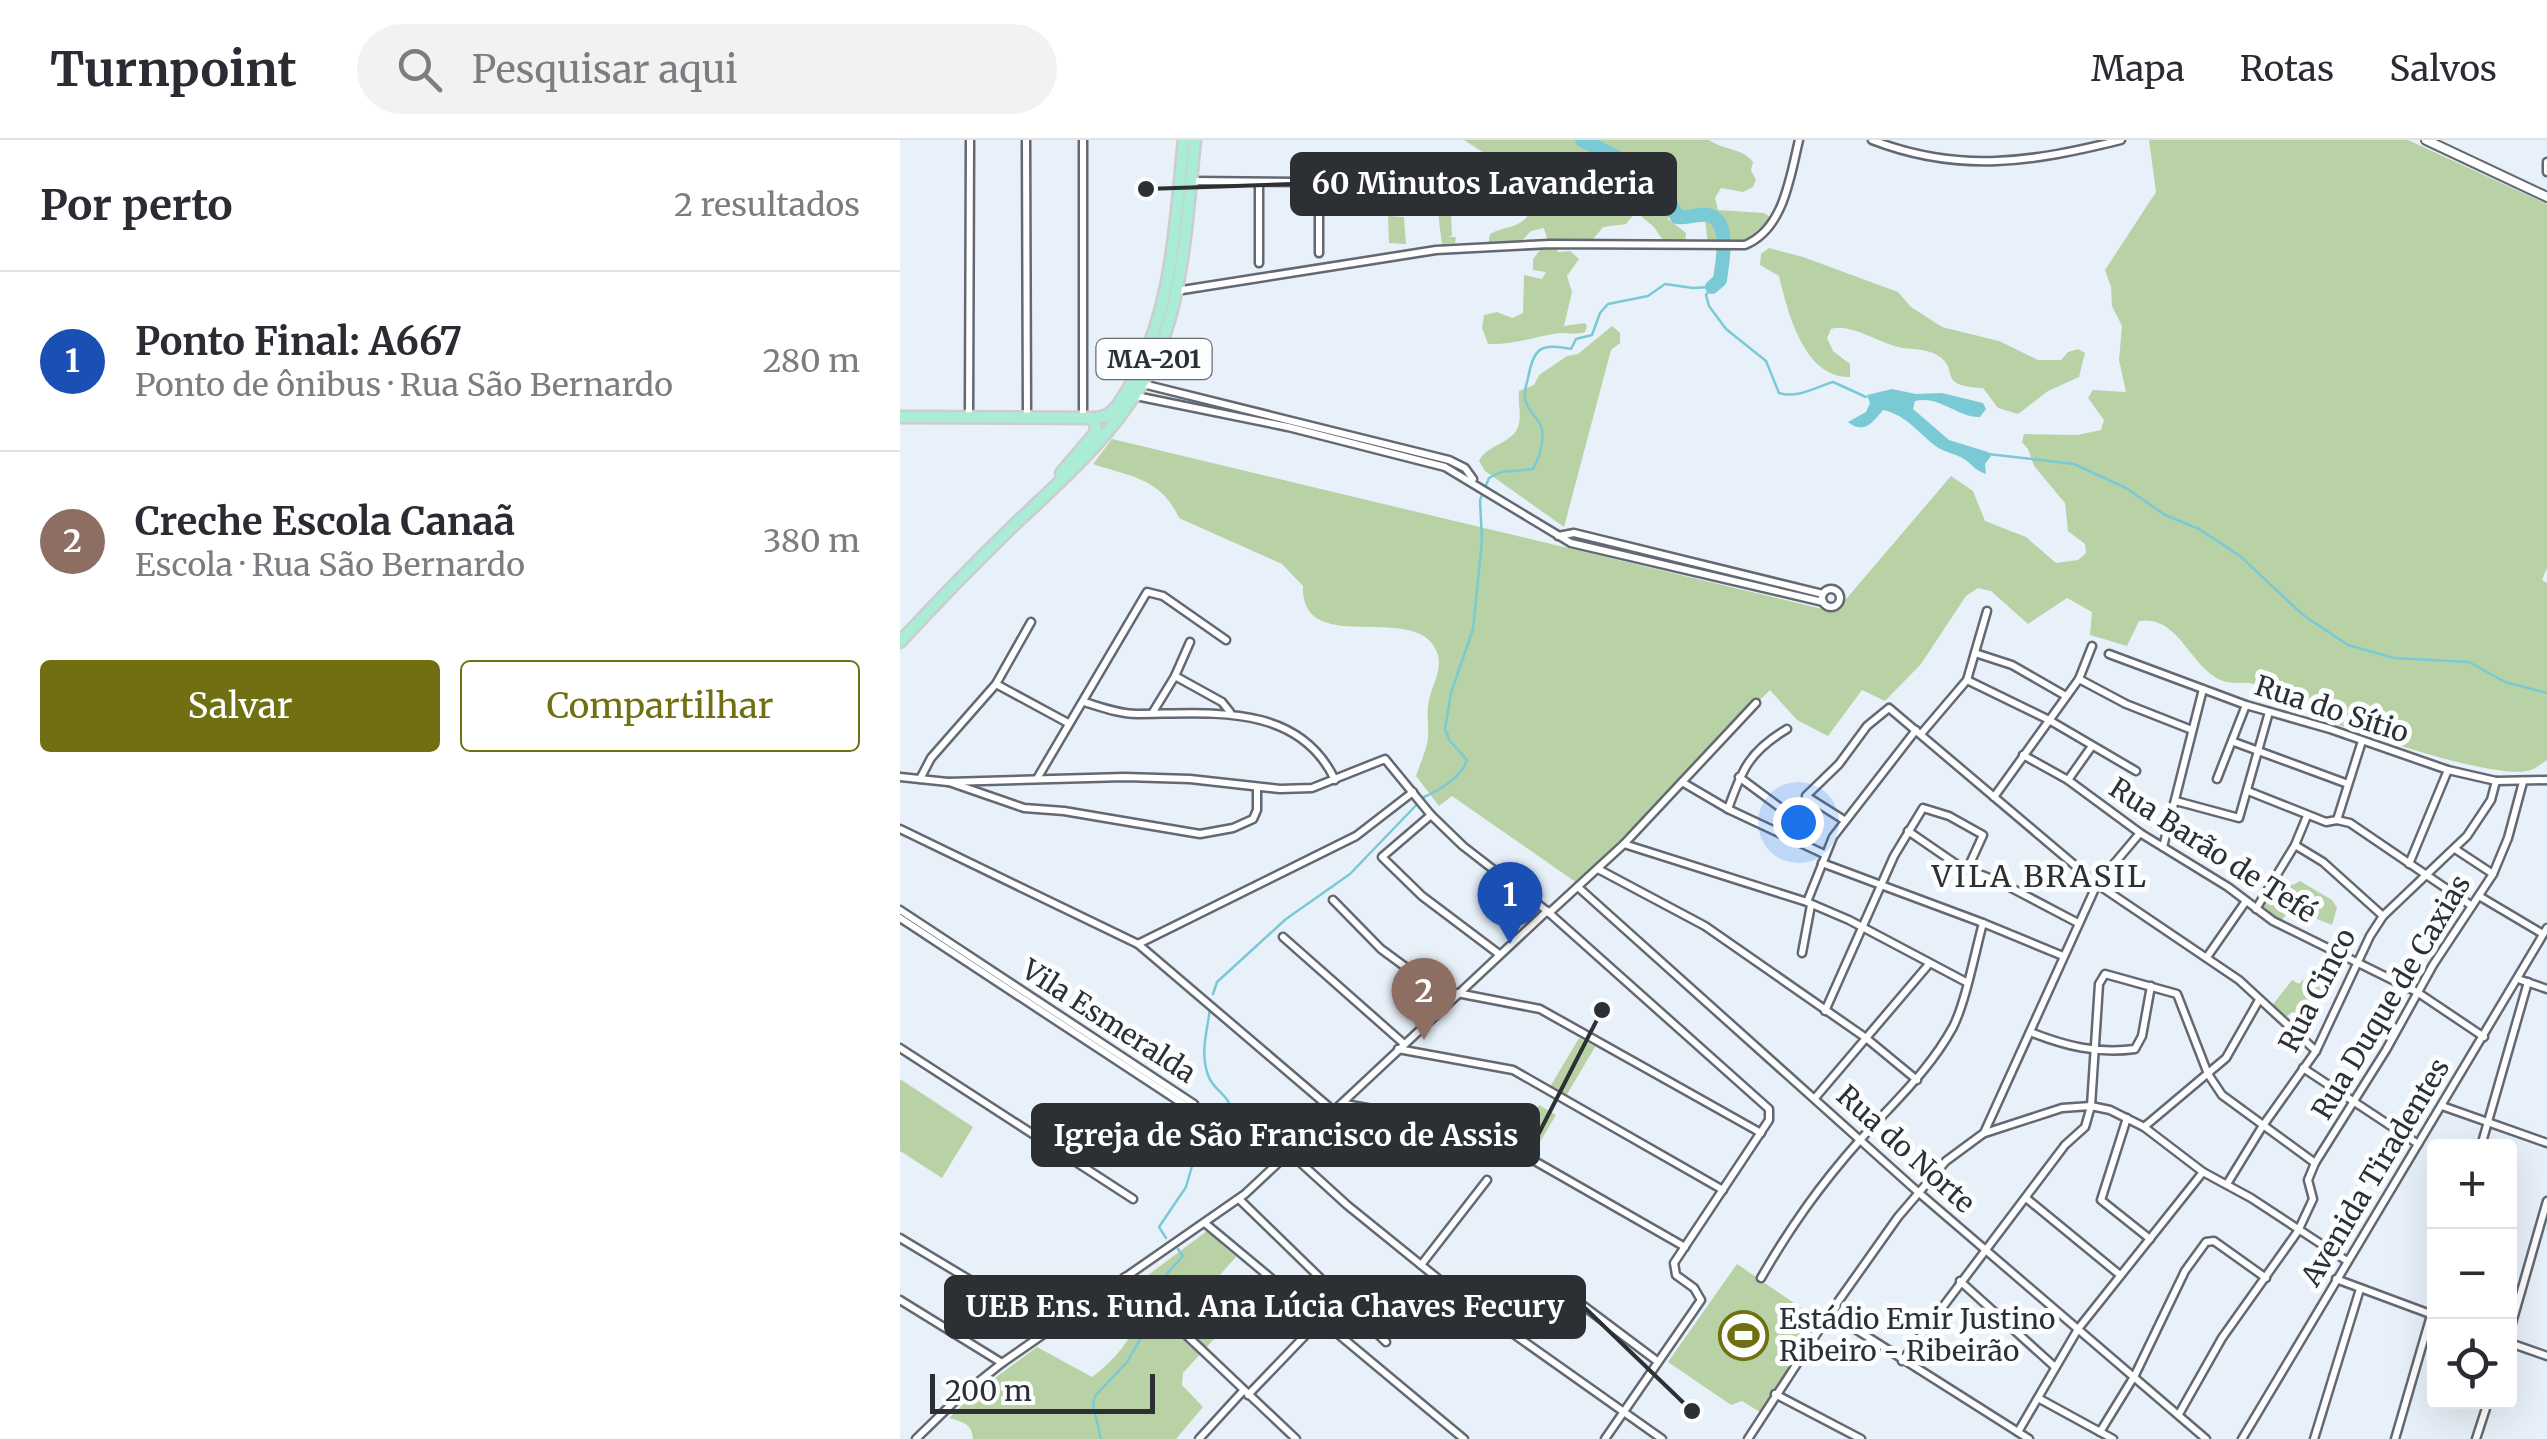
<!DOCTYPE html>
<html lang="pt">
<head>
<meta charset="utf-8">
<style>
  :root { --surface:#fff; --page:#f2f2f3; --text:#2b2b33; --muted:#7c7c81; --line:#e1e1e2; --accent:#707013 }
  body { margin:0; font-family:Merriweather,serif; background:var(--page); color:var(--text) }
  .controls { position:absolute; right:30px; bottom:30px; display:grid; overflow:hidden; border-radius:10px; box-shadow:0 10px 40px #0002 }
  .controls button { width:90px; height:90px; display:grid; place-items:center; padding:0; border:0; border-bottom:2px solid var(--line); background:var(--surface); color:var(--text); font:50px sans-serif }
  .scale { position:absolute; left:30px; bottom:25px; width:225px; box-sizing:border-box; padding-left:10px; border:5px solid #2c2f33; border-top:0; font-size:28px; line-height:35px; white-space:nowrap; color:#2c2f33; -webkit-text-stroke:8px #fbfdff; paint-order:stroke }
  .you { position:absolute; left:898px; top:682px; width:35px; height:35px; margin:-25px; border:8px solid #fff; border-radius:50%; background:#1a73e8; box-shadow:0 0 0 15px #1a73e833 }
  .badge { display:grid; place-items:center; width:65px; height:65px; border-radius:50%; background:var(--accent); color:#fff; font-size:32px; font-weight:700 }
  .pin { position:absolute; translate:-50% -82px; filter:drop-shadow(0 2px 5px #0008) }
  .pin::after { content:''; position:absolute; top:52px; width:35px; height:30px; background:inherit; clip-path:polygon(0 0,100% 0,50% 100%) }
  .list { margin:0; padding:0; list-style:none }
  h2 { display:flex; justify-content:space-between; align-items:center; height:130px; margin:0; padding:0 40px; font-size:42px }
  h2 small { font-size:32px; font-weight:400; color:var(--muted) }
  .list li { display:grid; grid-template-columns:65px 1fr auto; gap:30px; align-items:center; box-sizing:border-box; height:180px; padding:0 40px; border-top:2px solid var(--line) }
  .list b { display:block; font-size:38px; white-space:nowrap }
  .list p { margin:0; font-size:32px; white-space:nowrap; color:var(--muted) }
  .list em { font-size:32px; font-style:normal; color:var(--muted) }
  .actions { display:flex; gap:20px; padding:30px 40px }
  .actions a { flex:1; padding:22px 0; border:2px solid var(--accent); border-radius:10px; text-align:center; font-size:35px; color:var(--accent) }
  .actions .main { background:var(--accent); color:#fff }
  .icon { flex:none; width:55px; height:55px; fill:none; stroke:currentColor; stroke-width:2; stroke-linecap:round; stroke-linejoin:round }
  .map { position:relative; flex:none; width:1647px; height:1299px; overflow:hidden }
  header { display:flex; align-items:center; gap:60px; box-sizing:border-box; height:140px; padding:0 50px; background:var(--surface); border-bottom:2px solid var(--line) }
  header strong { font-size:48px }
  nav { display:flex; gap:55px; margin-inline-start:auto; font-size:35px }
  .search { width:700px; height:90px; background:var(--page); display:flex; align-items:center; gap:25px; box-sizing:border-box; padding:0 35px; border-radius:55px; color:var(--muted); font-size:38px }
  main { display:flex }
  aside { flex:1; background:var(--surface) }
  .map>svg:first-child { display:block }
</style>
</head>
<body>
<header>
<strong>Turnpoint</strong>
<div class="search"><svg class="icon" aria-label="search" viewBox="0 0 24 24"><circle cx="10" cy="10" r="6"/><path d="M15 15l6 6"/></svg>Pesquisar aqui</div>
<nav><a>Mapa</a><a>Rotas</a><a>Salvos</a></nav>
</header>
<main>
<aside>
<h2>Por perto<small>2 resultados</small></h2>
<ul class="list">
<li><span class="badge" style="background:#1a4fb4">1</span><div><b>Ponto Final: A667</b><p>Ponto de ônibus · Rua São Bernardo</p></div><em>280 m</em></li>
<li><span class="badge" style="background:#8d6e63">2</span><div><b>Creche Escola Canaã</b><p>Escola · Rua São Bernardo</p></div><em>380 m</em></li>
</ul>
<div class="actions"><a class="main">Salvar</a><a>Compartilhar</a></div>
</aside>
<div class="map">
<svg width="1647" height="1299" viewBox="0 0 1647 1299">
  <rect width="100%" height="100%" fill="#e8f1fa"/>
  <g fill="#b8d2a5">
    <path d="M564,0H809C823,10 843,8 853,22L851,30L856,40L853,47L843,52L821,48L815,58L818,70L864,73L870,77L869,80C849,97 837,114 808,105L805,80L798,76L767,78L786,93L785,105L764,102L754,87L736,72L726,84L703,87L686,108L675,106L668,101L657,102L647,99L644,88L631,91L618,105L588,106L590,94C606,85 618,90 631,72L628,70L616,75L610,69L611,51L621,42H604L606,35L614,30L604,18L592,19L588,26L596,37L593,52L598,55L597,62L582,64L578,42L569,41V55L563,58L556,56L552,47L543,42C540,9 563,23 580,19L584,13Z"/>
    <path d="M1249,0H1508L1647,64V428L1642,440L1647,443V620C1641,624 1634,630 1627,631C1590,639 1436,587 1399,568C1385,561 1373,550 1359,545C1344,540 1329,547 1315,537C1288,520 1276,475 1239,481L1227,506L1190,495L1192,472L1167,458L1128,484L1091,451L1078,448L1066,456L1021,524L985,561L962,550L928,596L897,580L870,550L677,743L552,656L539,666L516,636C520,624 526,611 528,599C529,586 526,572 529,560C532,545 542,531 538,515C522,457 400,521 403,446L382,424L279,378C261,338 231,337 193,324L212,299L935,472L1051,336L1073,351L1085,381L1126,397L1156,423L1178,420L1186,413L1185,404L1168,391L1165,363L1134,326L1128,309L1122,302L1124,294L1177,295L1201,290L1204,280L1188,258L1193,250L1226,252L1219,220L1222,186L1212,166L1211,147L1205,130L1256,52Z"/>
    <path d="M543,47L550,49L553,60L557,62L556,71L551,72L552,96L547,97H556L555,103L542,104C540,87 535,65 543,47Z"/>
    <polygon points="488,76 504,77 506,104 489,103"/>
    <path d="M646,102L654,105L658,112L670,111L679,119L667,136L672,152L664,186L685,183L687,186L685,192C673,196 663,191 653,194C631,198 611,205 588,204L582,188L584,175L597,172L612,178L623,173L624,135L642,139L646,132L633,130V119Z"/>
    <path d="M869,108L903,117L998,152L1011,167L1042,187L1099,201L1138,220H1161L1168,212L1178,209L1185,213L1179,237L1148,251L1118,274L1098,268L1083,248C1034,246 1062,230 1037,215C1025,208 1011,210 998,207C977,202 950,183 931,189L927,198L933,211L950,224V237C904,238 888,173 879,136L860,125L861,114Z"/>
    <path d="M712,186L720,193V203L711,210L664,387L585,331L579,321C587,304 614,304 619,284C621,275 618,261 619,251L634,245L639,235L667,216L678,214Z"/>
    <polygon points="1378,739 1393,745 1400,741 1432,760 1437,768 1432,785 1412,777 1405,768 1402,775 1388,773 1379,783 1360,769"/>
    <polygon points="1414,829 1426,842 1419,855 1411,859 1413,866 1408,876 1392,872 1383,879 1371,867 1392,840 1399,844"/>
    <polygon points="679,898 695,907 666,956 650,947"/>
    <polygon points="0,939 73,987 42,1038 0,1011"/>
    <polygon points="639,965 656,975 638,1005 621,995"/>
    <path d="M307,1091L336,1117L309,1147L335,1176L283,1233L282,1245L303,1267L276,1299H73C72,1283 62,1282 49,1278L76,1252L137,1207L192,1237C223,1214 248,1179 244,1138Z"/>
    <polygon points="837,1124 910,1174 897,1191 907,1199 860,1272 842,1261 831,1265 768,1222"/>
  </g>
  <path fill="#79cad5" d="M992,249L1016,254L1042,253L1083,263L1086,269L1080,277C1058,278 1040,255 1015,261L1013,269L1049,300L1088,312L1091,316L1085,324L1086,334C1077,331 1074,327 1067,321C1058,314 1046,313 1037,307C1019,294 1007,275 983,270C973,282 964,295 948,282L966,272L970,263L967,255Z"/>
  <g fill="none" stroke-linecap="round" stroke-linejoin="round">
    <g stroke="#79cad5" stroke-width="2.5">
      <polyline points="1088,314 1174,324 1226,348 1265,375 1299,389 1340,416 1403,475 1448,505 1494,518 1569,522 1605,542 1647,553"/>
      <path d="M313,854L317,842L386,779L450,734L524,657C540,650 562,636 567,620L550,601L545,589L551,553L573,489L582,401L580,360L589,338L601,332L633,329C639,319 644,302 642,290C640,279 629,273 626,262C623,254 626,247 628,238C634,207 641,203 671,209L676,199L692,195L700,173L708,164L748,156L765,144L793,148L812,147L806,155L809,166L826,189L866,221L879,253C897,259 916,247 933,242L966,257"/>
      <path d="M266,1098L259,1087L286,1047L298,1005L317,993L331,975C332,954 314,953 308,935C300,912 307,892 310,869"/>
      <polyline points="256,1162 265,1136 283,1116 278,1109"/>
      <polyline points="201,1299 193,1265 195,1256 227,1222 254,1175"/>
    </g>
    <path stroke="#79cad5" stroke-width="14" d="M682,0C722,20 760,32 777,77C788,79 798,73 808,75C832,81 822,122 820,140L812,147"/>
    <defs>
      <g id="minor">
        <polyline points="126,0 127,276"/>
        <polyline points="183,0 183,277"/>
        <path d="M972,0C1060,34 1132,22 1221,0"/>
        <polyline points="1647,22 1647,32"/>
        <polyline points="291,41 510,43"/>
        <polyline points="419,42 419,113"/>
        <polyline points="359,123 359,42"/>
        <path d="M276,151L536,110L650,104L845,105C884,89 890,37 899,0"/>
        <polyline points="243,244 549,320 565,328 573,339"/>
        <polyline points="236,256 388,287 545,327 671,403 923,462"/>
        <polyline points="69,276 70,0"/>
        <polyline points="658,396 674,393 923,454"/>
        <circle cx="931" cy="458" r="9"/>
        <polyline points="1075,513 1112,525 1166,556"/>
        <polyline points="1209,514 1346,565 1430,589 1548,630 1596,641 1647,640"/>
        <polyline points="275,536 322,562 330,572"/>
        <polyline points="1179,539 1226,564 1292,590"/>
        <polyline points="1067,540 1149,580 1236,631"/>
        <polyline points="96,544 168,583"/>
        <path d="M184,562C201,567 219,574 237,574C307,574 398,561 435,640"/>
        <polyline points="253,572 275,536 290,502"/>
        <polyline points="1021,594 1067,540 1087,471"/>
        <polyline points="1334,602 1448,644"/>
        <polyline points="1123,615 1168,640 1240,693 1328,747 1373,781 1517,852 1584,897"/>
        <polyline points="0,637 48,642 225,637 290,639 380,649 412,648 485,619 531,675 563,706 647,771 869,969 869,980 774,1123 776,1135 794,1148 801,1160 705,1299"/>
        <polyline points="138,637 247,452 263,456 326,500"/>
        <polyline points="839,637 893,677 887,698"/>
        <polyline points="20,639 31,618 96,544 131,482"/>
        <polyline points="1317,639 1346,565"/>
        <polyline points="1168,640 1192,606"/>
        <polyline points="49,642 124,668 164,671 300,694 333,688 353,679 357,670 357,647"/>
        <polyline points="782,642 828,669 924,714"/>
        <polyline points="1348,651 1426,682 1437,680 1462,601"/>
        <polyline points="1094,657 1179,539 1192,506"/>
        <polyline points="1276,661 1339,678 1369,572"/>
        <path d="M828,669C842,629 850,611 887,589"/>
        <polyline points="531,675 482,717 522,756 599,814"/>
        <polyline points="944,680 906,656 939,624 967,586 989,568 1197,744 1339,840 1416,911"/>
        <polyline points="1437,680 1450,683 1572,766"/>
        <polyline points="0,689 238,804 435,972"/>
        <polyline points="1008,691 1059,726 1100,742 1178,783"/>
        <polyline points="724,704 907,762 949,780 1066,842"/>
        <polyline points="1395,705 1423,722 1483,776"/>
        <polyline points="1263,707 1303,549"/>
        <polyline points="1555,709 1593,734"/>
        <polyline points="922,723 1083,783 1163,816"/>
        <polyline points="1509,724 1548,630"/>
        <polyline points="698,729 805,786 966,898 1017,940"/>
        <polyline points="679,748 1018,1052 1306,1299"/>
        <polyline points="1579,756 1643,794"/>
        <polyline points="433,760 481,809 549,859"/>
        <polyline points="907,762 933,697 1016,590"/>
        <polyline points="1356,769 1395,705 1407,676"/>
        <polyline points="0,770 294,964 296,968 292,970 0,778"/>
        <polyline points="649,773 724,704 856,563"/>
        <polyline points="383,797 503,903"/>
        <polyline points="238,804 456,696 513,652"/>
        <polyline points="902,813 911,765"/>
        <polyline points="1307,817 1346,761"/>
        <polyline points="1618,839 1647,849"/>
        <polyline points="557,853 640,869 861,993"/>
        <polyline points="925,871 994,716 1023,668 1049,676 1083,695 1067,730"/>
        <path d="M1130,892C1166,906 1197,914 1235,909L1242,896L1251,846"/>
        <polyline points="0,908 233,1059"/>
        <polyline points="498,909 613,930 823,1050"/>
        <polyline points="1403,928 1518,1004"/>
        <polyline points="915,958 1029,824"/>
        <polyline points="445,964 577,988 785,1107"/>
        <polyline points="1542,966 1647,1003"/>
        <polyline points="1227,978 1201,1060 1250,1099"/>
        <polyline points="1244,987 1326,918 1359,860"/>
        <polyline points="1085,993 1162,968 1191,966 1210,970 1244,987 1303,1032 1351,1058 1447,1121"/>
        <polyline points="1581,1006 1628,842"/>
        <polyline points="391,1014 447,1065 557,1154 762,1299"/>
        <polyline points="1327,1044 1362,987 1416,911 1470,796 1483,776 1567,696 1591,660 1596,641"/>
        <polyline points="1126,1058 1220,1135"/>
        <polyline points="339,1059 486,1202"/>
        <polyline points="306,1084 564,1299"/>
        <polyline points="0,1098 150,1188"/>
        <polyline points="521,1125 587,1040"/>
        <polyline points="225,1137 396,1299"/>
        <path d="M861,1138C891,1086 920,1045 960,1000C993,963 1029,931 1053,887C1066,861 1075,812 1083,783"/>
        <polyline points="1436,1139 1533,1175"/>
        <polyline points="1060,1141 1155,1227"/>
        <polyline points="669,1155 757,1221"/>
        <polyline points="0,1160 102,1223"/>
        <polyline points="930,1173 1129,1299"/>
        <polyline points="1610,1190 1647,1061"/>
        <polyline points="1610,1203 1647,1216"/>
        <polyline points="1002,1221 1165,1005 1185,987 1191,966 1199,844 1205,834 1277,854 1308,934 1322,955 1415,1023"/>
        <polyline points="875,1254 961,1299"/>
        <polyline points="348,1255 421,1179"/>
        <polyline points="1138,1258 1213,1299"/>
        <polyline points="1279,1274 1322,1198 1398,1091 1413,1059 1408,1040 1415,1023 1486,910 1533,825 1593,734 1608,698 1623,642"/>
        <polyline points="1118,1292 1178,1189 1303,1032"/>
        <polyline points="1200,1292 1235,1235 1285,1131 1306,1102 1314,1101 1366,1138"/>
        <polyline points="16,1299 58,1258 102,1223 345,1054 647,771"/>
        <polyline points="299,1299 343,1251"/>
        <polyline points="848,1299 930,1173 998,1077 1046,1021 1084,993 1197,744 1240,693"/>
        <polyline points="1342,1299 1647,788"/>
        <polyline points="1414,1299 1460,1149"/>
        <polyline points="1495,1299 1534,1165"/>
        <polyline points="1576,1299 1588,1262"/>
      </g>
      <polyline id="tertiary" points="1526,0 1647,57"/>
      <g id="primary">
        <path d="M0,277L195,278C214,277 219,263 228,249C273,173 275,85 284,0"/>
        <polyline points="161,333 196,292 195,278"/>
        <path d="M0,502C36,463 74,424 112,387C172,330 235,277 264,197C285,135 288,65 295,0"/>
      </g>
    </defs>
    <use href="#minor" stroke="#626972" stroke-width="11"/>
    <use href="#tertiary" stroke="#626972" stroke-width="12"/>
    <use href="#primary" stroke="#cccdce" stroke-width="15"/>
    <use href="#minor" stroke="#fff" stroke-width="6"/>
    <use href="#tertiary" stroke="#fff" stroke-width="8"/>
    <use href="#primary" stroke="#abecd6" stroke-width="10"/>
  </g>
  <defs>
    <symbol id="stadium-ring" viewBox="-11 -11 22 22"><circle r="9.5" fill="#fbfdff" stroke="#707013" stroke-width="1.5"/><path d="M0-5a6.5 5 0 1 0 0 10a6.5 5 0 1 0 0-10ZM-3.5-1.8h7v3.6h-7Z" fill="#707013"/></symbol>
  </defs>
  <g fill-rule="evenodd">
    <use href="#stadium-ring" x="816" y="1168" width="55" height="55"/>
  </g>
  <g text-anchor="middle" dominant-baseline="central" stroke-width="10" stroke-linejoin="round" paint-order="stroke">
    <rect fill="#fbfdff" stroke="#6a6d70" stroke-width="2.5" x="196.5" y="199" width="115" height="40" rx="8"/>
    <g font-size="25" font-weight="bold" fill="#2c2f33">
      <text x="254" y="219">MA-201</text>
    </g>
    <g font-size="28" fill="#2c2f33" stroke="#fbfdff">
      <text transform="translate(1432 569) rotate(18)">Rua do Sítio</text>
      <text transform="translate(1313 710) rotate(33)">Rua Barão de Tefé</text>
      <text transform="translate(1417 850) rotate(-63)">Rua Cinco</text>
      <text transform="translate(1491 857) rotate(-59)">Rua Duque de Caxias</text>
      <text transform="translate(209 881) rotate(33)">Vila Esmeralda</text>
      <text transform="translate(1006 1009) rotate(42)">Rua do Norte</text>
      <text transform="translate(1475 1032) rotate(-59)">Avenida Tiradentes</text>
    </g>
    <g font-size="28" fill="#2c2f33" stroke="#fbfdff" text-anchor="start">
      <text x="879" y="1179">Estádio Emir Justino<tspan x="879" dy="32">Ribeiro - Ribeirão</tspan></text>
    </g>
    <g font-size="30" letter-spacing="2.5" fill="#2c2f33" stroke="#fbfdff">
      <text x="1140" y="736">VILA BRASIL</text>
    </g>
  </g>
  <path fill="none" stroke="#2c2f33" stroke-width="4" d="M246 49L392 44M702 870L638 995M792 1271L684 1167"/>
  <g fill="#2c2f33" stroke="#fbfdff" stroke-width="4">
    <circle cx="246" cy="49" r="10"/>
    <circle cx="702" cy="870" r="10"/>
    <circle cx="792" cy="1271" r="10"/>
  </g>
  <g fill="#2c2f33" stroke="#2c2f33" stroke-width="4">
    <rect x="392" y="14" width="383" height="60" rx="10"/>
    <rect x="133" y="965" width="505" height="60" rx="10"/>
    <rect x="46" y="1137" width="638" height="60" rx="10"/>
  </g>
  <g font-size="30" text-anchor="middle" font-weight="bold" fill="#fff">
    <text x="583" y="54">60 Minutos Lavanderia</text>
    <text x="386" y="1006">Igreja de São Francisco de Assis</text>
    <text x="365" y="1177">UEB Ens. Fund. Ana Lúcia Chaves Fecury</text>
  </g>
</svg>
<div class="controls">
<button>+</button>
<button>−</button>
<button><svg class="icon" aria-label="locate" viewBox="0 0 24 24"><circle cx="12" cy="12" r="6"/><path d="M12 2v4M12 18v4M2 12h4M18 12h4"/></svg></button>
</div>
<div class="scale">200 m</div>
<div class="you"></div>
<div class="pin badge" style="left:610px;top:804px;background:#1a4fb4">1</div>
<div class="pin badge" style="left:524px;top:900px;background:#8d6e63">2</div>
</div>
</main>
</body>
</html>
